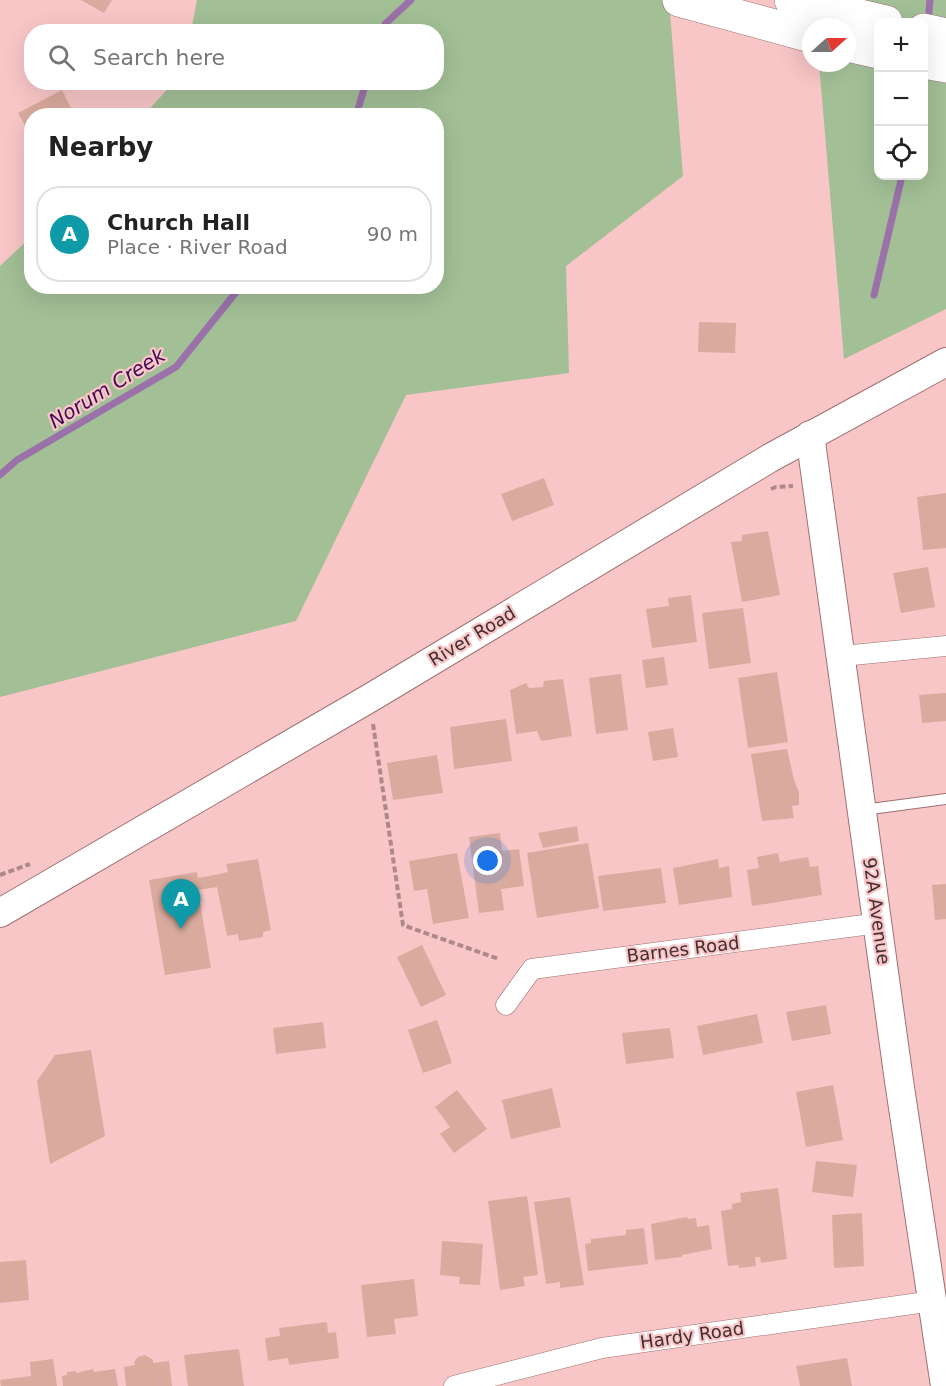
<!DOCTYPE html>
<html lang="en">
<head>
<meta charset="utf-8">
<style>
  :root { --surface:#fff; --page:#f2f2f2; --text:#222; --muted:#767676; --line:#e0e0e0; --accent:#111827 }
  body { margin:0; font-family:"DejaVu Sans",sans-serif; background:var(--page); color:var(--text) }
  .controls { position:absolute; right:18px; top:18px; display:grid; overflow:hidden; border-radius:12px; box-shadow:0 6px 24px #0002 }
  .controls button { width:54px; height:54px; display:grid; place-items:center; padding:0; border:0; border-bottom:2px solid var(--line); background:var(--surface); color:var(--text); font:30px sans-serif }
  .compass { position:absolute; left:802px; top:18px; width:54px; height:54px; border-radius:50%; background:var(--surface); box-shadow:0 6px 24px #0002; rotate:69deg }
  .you { position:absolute; left:488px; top:861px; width:21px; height:21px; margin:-15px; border:4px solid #fff; border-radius:50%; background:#1a73e8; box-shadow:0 0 0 9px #1a73e833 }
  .badge { display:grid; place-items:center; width:39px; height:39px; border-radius:50%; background:var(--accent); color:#fff; font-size:20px; font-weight:700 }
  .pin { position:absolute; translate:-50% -50px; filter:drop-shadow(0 2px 3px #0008) }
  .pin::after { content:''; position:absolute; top:32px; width:21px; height:18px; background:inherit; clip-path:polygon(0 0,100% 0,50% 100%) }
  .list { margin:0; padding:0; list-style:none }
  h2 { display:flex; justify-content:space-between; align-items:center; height:78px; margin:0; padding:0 24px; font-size:26px }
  h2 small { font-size:20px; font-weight:400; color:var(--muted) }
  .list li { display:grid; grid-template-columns:39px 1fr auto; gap:18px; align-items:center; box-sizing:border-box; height:96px; margin:0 12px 12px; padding:0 12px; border:2px solid var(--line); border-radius:24px }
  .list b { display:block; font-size:22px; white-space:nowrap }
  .list p { margin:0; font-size:20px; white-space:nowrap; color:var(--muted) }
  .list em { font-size:20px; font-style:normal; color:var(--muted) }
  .icon { flex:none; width:33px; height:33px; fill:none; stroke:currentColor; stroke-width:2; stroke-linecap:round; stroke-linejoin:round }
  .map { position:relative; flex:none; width:946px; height:1386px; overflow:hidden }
  .search { position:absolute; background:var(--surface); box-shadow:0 6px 24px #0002; left:24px; top:24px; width:420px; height:66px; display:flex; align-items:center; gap:15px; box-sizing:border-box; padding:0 21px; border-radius:24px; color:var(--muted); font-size:22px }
  .panel { position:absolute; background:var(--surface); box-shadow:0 6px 24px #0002; left:24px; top:108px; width:420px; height:186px; border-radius:24px }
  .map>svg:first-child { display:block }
</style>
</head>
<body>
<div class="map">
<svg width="946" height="1386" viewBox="0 0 946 1386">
  <rect width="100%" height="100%" fill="#f8c6c7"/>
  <g fill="#a2bf96" fill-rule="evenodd">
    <polygon points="197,0 669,0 683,176 566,266 569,373 406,395 296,621 0,697 0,266 31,237 32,286 436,286 436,116 144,115 173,83 436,82 436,32 191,31"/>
    <path d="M813,0H946V309L844,359L819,63H847V27H816ZM878,22H924V176H878Z"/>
  </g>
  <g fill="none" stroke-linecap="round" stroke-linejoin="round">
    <g stroke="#9b71aa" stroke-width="7">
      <polyline points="928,22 930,0"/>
      <polyline points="383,32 385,24 411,0"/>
      <polyline points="356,116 366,82"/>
      <polyline points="874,295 902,176"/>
      <polyline points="0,475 17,460 176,367 241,286"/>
    </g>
  </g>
  <g fill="#d9ab9e">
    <polygon points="81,0 112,0 104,13"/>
    <polygon points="62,90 75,116 32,116 32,138 18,113"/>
    <polygon points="699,322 736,323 735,353 698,352"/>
    <polygon points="544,478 554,505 512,521 501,494"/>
    <polygon points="946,493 946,548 923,550 917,497"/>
    <polygon points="768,531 780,595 742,602 731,542 742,541 742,535"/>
    <polygon points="928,567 935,607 901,613 893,573"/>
    <polygon points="691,595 697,642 652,648 646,609 669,606 668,598"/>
    <polygon points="743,608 751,663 709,669 702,613"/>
    <polygon points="664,657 668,685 646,688 642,660"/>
    <polygon points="777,672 788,742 748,748 738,678"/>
    <polygon points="621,674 628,730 596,734 589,678"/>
    <polygon points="563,679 572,736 541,741 537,731 516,734 510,690 526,683 529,688 543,687 544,681"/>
    <polygon points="946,693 946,721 922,723 919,695"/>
    <polygon points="506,719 512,761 454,769 450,727"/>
    <polygon points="673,728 678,757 653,761 648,732"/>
    <polygon points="787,749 794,780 799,792 799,805 792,806 794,818 762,821 751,754"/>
    <polygon points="437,755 443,793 393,800 387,763"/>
    <polygon points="577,826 579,841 543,848 538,833"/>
    <polygon points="500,833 502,851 519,849 524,886 501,889 504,910 479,913 469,837"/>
    <polygon points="588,843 599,908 537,918 527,853"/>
    <polygon points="457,853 469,918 433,924 427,889 414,891 409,861"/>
    <polygon points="778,853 780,862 808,857 810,867 818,866 822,895 752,906 747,870 759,868 757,857"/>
    <polygon points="258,859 271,930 263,932 263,937 239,941 238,934 227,936 217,887 198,890 211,968 165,975 149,880 197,872 198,878 215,875 228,872 226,864"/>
    <polygon points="718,859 719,868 729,866 732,897 679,905 673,868"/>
    <polygon points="661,868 666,903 603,911 598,876"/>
    <polygon points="946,884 946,919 935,920 932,885"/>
    <polygon points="422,945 446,995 421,1007 397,957"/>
    <polygon points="826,1005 831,1034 792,1041 786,1012"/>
    <polygon points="757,1014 763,1043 703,1055 697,1026"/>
    <polygon points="437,1020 452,1063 423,1073 408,1030"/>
    <polygon points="323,1022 326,1048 276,1054 273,1028"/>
    <polygon points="670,1028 674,1058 626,1064 622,1033"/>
    <polygon points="91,1050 105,1136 50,1164 37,1081 55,1055"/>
    <polygon points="833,1085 843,1140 806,1147 796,1092"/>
    <polygon points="552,1088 561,1127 511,1139 502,1100"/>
    <polygon points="457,1090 487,1129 454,1153 440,1134 450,1127 435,1107"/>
    <polygon points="816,1161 857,1165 853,1197 812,1192"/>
    <polygon points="778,1188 787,1259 761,1263 760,1257 755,1257 756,1266 739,1268 739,1265 728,1266 721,1211 732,1209 732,1204 741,1202 740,1193"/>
    <polygon points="527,1196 538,1275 523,1277 525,1286 500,1290 488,1201"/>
    <polygon points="570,1197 584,1285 560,1288 560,1282 546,1284 534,1202"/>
    <polygon points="862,1213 864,1266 834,1268 832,1215"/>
    <polygon points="687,1217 688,1219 696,1218 697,1227 709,1225 712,1249 682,1255 682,1257 655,1260 651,1224"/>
    <polygon points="644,1228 648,1264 588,1271 585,1244 591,1243 591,1239 626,1235 626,1230"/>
    <polygon points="442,1241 483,1244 480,1285 459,1284 460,1277 440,1275"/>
    <polygon points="26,1260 29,1300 0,1303 0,1262"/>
    <polygon points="414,1279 418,1316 394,1319 396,1334 367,1337 361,1285"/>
    <polygon points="327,1322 328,1333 336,1332 339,1358 289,1365 288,1358 268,1361 265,1338 280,1336 279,1328"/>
    <polygon points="239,1349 244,1386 188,1386 184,1355"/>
    <polygon points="145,1355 153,1360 153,1363 169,1361 172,1386 126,1386 124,1367 135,1365 134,1362 138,1357"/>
    <polygon points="847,1358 852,1386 800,1386 796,1366"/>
    <polygon points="53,1359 57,1386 1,1386 0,1380 31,1376 30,1362"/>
    <polygon points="93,1369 94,1372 115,1369 118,1386 63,1386 62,1376 67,1375 67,1372 76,1371 76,1373"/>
  </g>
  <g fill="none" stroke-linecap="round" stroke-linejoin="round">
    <defs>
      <polyline id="lane" points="863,810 946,799"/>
      <g id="street">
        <polyline points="842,656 946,646"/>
        <polyline points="506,1005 532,969 879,923"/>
        <polyline points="454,1386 602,1348 933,1301"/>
      </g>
      <g id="secondary">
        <polyline points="810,435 899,1081 945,1386"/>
        <polyline points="0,913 370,698 770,458 946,362"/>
      </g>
      <g id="highway">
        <polyline points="679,0 811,36"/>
        <polyline points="791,0 886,22"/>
        <polyline points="924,30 946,35"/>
        <polyline points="847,45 878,52"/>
        <polyline points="924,62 946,66"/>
      </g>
    </defs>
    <use href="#lane" stroke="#9e7172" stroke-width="12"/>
    <use href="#street" stroke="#9e7172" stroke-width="21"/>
    <use href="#secondary" stroke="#9e7172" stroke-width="30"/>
    <use href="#highway" stroke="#9e7172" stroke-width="34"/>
    <g stroke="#af898a" stroke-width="4" stroke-dasharray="6 3" stroke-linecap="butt">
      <polyline points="771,489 776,487 793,486"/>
      <polyline points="373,724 403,925 499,959"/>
      <polyline points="0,875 30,864"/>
    </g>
    <use href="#lane" stroke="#fff" stroke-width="10"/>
    <use href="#street" stroke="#fff" stroke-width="20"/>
    <use href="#secondary" stroke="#fff" stroke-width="28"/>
    <use href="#highway" stroke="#fff" stroke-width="33"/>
  </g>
  <g text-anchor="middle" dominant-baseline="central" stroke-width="4.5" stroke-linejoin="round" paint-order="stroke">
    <g font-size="18" fill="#422e2f" stroke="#f8c6c7">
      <text transform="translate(472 636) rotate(-31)">River Road</text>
      <text transform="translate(877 911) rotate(82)">92A Avenue</text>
      <text transform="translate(683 949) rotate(-7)">Barnes Road</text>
      <text transform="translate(692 1335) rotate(-8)">Hardy Road</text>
    </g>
    <g font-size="20" font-style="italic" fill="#420953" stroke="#f8c6c7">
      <text transform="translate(107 388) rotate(-32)">Norum Creek</text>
    </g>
  </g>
</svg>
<div class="controls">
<button>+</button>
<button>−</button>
<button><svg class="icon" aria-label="locate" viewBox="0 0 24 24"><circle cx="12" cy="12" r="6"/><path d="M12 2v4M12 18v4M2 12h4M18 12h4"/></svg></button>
</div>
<svg class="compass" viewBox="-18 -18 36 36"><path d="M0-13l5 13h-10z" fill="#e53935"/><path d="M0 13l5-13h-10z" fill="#767676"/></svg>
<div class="you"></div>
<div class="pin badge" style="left:181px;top:929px;background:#0f9aa8">A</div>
<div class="search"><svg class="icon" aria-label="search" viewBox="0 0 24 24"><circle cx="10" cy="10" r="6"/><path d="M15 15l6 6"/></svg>Search here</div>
<section class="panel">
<h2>Nearby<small></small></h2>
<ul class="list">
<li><span class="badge" style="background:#0f9aa8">A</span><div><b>Church Hall</b><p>Place · River Road</p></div><em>90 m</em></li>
</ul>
</section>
</div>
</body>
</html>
